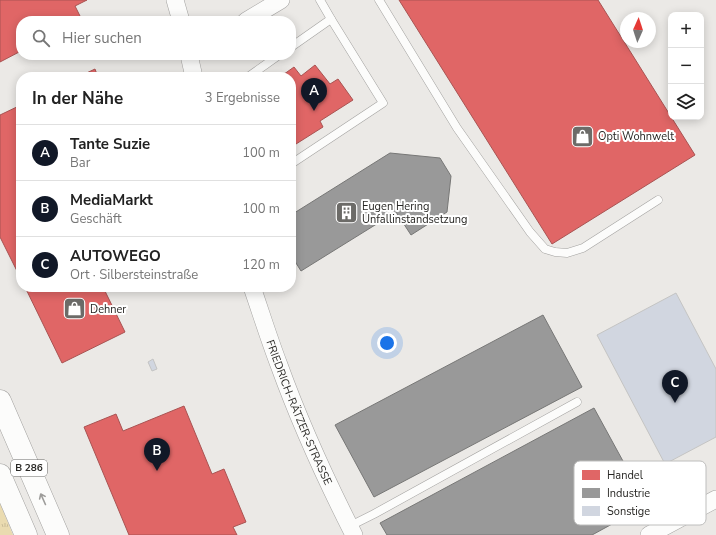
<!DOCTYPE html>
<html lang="de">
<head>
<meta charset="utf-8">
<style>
  :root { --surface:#fff; --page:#f2f2f2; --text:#222; --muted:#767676; --line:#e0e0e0; --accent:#111827 }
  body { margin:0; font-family:"Nunito Sans",sans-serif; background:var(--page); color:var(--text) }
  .controls { position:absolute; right:12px; top:12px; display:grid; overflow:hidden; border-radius:8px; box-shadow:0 2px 10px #0003 }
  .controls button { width:36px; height:36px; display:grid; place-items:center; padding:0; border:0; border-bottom:1px solid var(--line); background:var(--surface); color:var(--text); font:20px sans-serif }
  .compass { position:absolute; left:620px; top:12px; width:36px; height:36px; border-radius:50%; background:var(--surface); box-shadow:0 2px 10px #0003; rotate:3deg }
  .you { position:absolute; left:387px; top:343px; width:14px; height:14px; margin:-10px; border:3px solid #fff; border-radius:50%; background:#1a73e8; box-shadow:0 0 0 6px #1a73e833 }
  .badge { display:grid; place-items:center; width:26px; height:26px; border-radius:50%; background:var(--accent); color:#fff; font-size:13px; font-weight:700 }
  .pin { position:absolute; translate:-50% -33px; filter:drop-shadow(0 1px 2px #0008) }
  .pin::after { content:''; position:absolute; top:21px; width:14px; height:12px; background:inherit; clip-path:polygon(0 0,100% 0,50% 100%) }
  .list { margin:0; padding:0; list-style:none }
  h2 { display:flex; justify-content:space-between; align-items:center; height:52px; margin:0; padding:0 16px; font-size:17px }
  h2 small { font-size:13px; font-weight:400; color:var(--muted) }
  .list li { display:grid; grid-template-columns:26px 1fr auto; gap:12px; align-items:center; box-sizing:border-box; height:56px; padding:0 16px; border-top:1px solid var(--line) }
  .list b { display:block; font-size:15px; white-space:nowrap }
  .list p { margin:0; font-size:13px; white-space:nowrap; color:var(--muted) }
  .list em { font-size:13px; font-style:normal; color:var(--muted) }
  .icon { flex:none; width:22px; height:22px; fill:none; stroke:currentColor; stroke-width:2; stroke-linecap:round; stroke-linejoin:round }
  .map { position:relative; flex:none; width:716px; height:535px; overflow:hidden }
  .search { position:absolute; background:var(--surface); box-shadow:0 2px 10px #0003; left:16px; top:16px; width:280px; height:44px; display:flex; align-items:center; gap:10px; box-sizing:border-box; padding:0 14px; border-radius:16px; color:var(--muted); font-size:15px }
  .panel { position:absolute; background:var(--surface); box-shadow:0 2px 10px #0003; left:16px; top:72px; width:280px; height:220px; border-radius:16px }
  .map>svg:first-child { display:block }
</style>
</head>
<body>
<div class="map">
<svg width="716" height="535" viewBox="0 0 716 535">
  <defs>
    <pattern id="grass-tufts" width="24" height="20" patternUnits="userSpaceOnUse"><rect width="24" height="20" fill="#eadbb0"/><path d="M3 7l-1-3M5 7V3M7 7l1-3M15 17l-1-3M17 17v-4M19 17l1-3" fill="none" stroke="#c9bc97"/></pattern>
  </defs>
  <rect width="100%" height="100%" fill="#ebe9e6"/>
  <polygon fill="url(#grass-tufts)" points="0,503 13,535 0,535"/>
  <g fill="#e06666" stroke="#a95352">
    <polygon points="0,0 87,0 75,6 81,18 76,21 21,21 21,51 0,62"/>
    <polygon points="399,0 598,0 695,155 552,244"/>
    <polygon points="315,65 330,84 338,79 353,100 320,121 323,127 296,144 291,136 291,77 280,77 294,67 301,76"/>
    <polygon points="95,69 98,77 78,77"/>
    <polygon points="21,105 21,279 0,237 0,115"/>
    <polygon points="25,287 103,287 125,332 62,363"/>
    <polygon points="184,406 212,474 224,469 246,522 233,527 237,535 129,535 84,427 116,414 123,431"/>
  </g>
  <g fill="#999" stroke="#777776">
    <polygon points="390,153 440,158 451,176 447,212 411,235 396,212 301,271 291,255 291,215"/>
    <polygon points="543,315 582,387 374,497 335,425"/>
    <polygon points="594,408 647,505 592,535 387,535 380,523"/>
  </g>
  <g fill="#d1d6e0" stroke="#c4c4c3">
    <polygon points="676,293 716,369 716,437 665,464 597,335"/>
    <polygon points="153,359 157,369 152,371 148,362"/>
  </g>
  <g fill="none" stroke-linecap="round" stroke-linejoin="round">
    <defs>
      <g id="lane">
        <polyline points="379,0 457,128 530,232 545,249 555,252 567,253 583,248 658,200"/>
        <polyline points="291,47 331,19"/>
        <polyline points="248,77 279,55"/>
        <polyline points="291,164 383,103 331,19 320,0"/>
        <polyline points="350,526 374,514 577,402"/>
      </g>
      <g id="street">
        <polyline points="175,0 181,21"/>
        <polyline points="246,21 281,0"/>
        <polyline points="189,55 194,77"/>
        <path id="s1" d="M252,287C261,313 269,339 279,365C300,423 326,480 354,535"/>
        <polyline points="649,535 716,499"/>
      </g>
      <g id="highway">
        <polyline points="0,401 58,535"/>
        <polyline points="0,475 26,535"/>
      </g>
    </defs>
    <use href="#lane" stroke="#a3a2a0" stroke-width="9"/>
    <use href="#street" stroke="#a3a2a0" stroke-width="18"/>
    <use href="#highway" stroke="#a3a2a0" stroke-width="23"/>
    <use href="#lane" stroke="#fcfcfb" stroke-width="8"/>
    <use href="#street" stroke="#fcfcfb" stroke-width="17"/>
    <use href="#highway" stroke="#fcfcfb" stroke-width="22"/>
  </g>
  <defs><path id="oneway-shaft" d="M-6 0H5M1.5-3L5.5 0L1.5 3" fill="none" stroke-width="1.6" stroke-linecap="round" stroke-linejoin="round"/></defs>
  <use stroke="#9d9c9a" href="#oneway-shaft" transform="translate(43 499) rotate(-114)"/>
  <defs>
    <symbol id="shop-square" viewBox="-11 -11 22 22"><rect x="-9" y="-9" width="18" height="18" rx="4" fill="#6c6b68" stroke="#fff"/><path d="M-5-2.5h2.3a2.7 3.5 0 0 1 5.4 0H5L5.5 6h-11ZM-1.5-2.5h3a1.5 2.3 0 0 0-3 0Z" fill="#fff"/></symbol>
    <symbol id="building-square" viewBox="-11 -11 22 22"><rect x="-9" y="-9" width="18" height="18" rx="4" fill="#6c6b68" stroke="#fff"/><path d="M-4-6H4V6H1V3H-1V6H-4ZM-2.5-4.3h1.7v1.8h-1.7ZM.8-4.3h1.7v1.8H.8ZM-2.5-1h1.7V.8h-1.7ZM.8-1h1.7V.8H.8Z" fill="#fff"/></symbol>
  </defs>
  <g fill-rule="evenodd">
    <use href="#shop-square" x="570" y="124" width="25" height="25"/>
    <use href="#building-square" x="334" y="200" width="25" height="25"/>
    <use href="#shop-square" x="62" y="296" width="25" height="25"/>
  </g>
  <g text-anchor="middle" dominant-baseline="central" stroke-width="4" stroke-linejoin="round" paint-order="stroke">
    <rect fill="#fff" stroke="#686866" stroke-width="1" x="11" y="460" width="36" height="16" rx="3"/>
    <g font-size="10" font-weight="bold" fill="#282724">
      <text x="29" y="468">B 286</text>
    </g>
    <g font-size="11" fill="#282724" stroke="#fff" text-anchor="start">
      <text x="598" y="136">Opti Wohnwelt</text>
      <text x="362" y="206">Eugen Hering<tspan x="362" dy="13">Unfallinstandsetzung</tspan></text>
      <text x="90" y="309">Dehner</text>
    </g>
    <g font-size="11" fill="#282724" stroke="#fff">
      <text stroke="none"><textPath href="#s1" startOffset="134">FRIEDRICH-RÄTZER-STRASSE</textPath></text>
    </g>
  </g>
  <rect x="574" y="461" width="132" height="64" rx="6" fill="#fff" stroke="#bebebd" stroke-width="1"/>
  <rect x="582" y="470" width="18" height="10" fill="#e06666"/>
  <rect x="582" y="488" width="18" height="10" fill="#999"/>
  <rect x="582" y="506" width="18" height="10" fill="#d1d6e0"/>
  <g font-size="11" fill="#282724">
    <text x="607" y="479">Handel</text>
    <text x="607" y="497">Industrie</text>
    <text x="607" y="515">Sonstige</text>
  </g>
</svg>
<div class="controls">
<button>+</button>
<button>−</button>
<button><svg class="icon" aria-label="layers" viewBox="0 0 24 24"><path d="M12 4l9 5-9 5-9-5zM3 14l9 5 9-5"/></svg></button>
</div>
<svg class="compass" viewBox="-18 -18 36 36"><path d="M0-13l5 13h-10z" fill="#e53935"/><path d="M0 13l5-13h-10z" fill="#767676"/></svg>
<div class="you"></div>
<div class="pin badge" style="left:314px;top:111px">A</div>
<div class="pin badge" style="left:157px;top:471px">B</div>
<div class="pin badge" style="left:675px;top:403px">C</div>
<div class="search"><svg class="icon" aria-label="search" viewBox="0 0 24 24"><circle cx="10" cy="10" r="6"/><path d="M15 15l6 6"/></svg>Hier suchen</div>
<section class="panel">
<h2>In der Nähe<small>3 Ergebnisse</small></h2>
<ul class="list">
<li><span class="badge">A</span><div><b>Tante Suzie</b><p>Bar</p></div><em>100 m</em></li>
<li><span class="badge">B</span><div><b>MediaMarkt</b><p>Geschäft</p></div><em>100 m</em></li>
<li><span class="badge">C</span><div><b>AUTOWEGO</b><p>Ort · Silbersteinstraße</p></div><em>120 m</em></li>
</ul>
</section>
</div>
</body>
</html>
